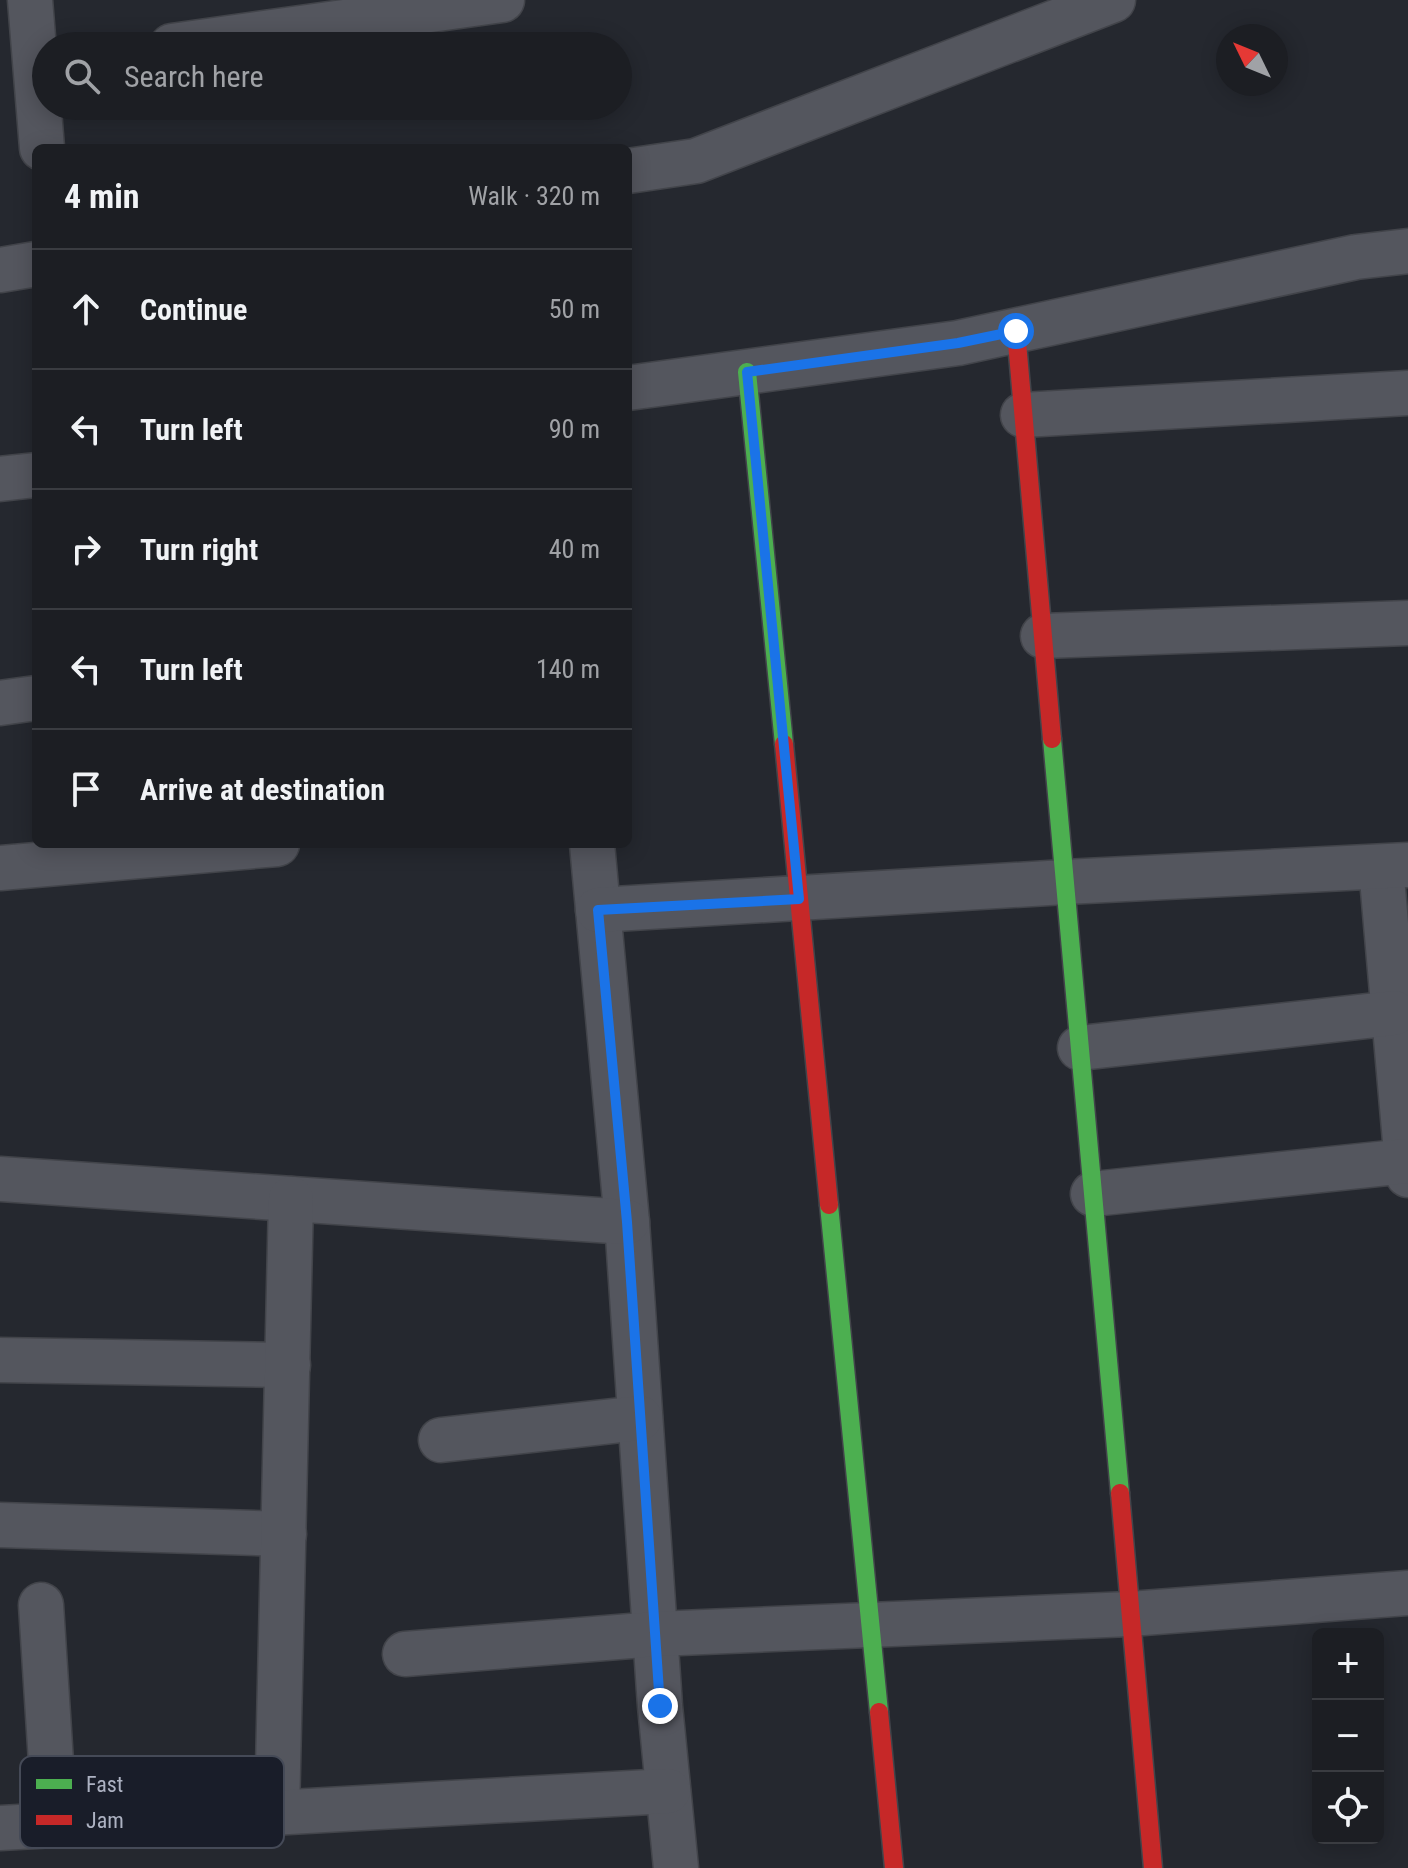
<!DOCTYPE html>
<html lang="en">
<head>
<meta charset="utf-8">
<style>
  :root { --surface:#1c1e23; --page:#292b30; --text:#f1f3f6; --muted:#a0a2a6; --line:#3a3c41 }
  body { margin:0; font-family:"Roboto Condensed",sans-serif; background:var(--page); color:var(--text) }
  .controls { position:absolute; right:24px; bottom:24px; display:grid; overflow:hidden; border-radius:12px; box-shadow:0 4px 20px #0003 }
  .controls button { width:72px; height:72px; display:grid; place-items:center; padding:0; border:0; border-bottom:2px solid var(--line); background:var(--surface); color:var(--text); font:40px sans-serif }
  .compass { position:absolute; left:1216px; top:24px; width:72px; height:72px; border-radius:50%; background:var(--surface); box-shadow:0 4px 20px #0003; rotate:313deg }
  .stop { position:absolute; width:24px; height:24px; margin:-18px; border:6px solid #1a73e8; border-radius:50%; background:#fff }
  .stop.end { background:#1a73e8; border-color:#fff; box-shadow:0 2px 8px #0008 }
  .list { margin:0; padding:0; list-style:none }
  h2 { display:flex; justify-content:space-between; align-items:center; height:104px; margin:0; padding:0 32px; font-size:34px }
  h2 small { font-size:26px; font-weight:400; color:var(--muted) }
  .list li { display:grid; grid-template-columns:52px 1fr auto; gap:24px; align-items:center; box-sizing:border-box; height:120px; padding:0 32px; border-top:2px solid var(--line) }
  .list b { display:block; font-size:30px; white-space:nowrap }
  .list em { font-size:26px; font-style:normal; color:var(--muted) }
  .icon { flex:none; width:44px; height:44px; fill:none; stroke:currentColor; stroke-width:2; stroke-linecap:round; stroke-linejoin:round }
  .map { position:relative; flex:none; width:1408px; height:1868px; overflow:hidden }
  .search { position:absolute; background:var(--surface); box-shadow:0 4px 20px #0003; left:32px; top:32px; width:600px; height:88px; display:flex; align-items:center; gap:20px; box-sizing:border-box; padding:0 28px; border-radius:44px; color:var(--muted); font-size:30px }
  .panel { position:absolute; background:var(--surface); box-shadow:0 4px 20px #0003; left:32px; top:144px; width:600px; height:704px; border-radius:12px }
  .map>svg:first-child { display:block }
</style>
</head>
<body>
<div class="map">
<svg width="1408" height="1868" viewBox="0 0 1408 1868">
  <rect width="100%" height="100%" fill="#25282f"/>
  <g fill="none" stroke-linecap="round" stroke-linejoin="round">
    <defs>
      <g id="street">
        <polyline points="30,0 42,148"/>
        <polyline points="172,46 502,0"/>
        <polyline points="628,171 696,161 1113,0"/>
        <polyline points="0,270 36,264"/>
        <polyline points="628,388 958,343 1356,257 1408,251"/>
        <polyline points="1023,415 1408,393"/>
        <polyline points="0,479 36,475"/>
        <polyline points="1043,636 1408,623"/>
        <polyline points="0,703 36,698"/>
        <polyline points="592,844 627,1222 660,1706 676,1868"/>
        <polyline points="1381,867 1408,1175"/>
        <polyline points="0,868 277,844"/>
        <polyline points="598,910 1065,882 1408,865"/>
        <polyline points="1080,1048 1394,1013"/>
        <polyline points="0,1179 627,1222"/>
        <polyline points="1093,1194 1407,1161"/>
        <polyline points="0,1360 288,1365"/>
        <polyline points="441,1440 640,1418"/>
        <polyline points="0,1525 284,1534"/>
        <polyline points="41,1605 55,1825"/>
        <polyline points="405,1654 656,1634 1130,1614 1408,1593"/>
        <polyline points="277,1812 291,1199"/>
        <polyline points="0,1828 668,1791"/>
      </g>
      <g id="fast">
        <polyline points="747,372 784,744"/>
        <polyline points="1052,739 1120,1493"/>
        <polyline points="829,1205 879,1712"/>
      </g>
      <g id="jam">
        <polyline points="1016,331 1052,739"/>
        <polyline points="784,744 829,1205"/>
        <polyline points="1120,1493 1153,1868"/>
        <polyline points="879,1712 894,1868"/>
      </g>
    </defs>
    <use href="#street" stroke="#42444a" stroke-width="47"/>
    <use href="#fast" stroke="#42444a" stroke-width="21"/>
    <use href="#jam" stroke="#42444a" stroke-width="21"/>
    <use href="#street" stroke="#54565e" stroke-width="44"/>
    <use href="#fast" stroke="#4caf50" stroke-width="18"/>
    <use href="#jam" stroke="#c62828" stroke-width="18"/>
  </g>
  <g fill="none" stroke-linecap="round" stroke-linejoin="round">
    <polyline stroke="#1a73e8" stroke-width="10" points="660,1706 627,1222 598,910 799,899 747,372 958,343 1016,331"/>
  </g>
  <rect x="20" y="1756" width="264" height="92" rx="12" fill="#191d29" stroke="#454a57" stroke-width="2"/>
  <rect x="36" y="1779" width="36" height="10" fill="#4caf50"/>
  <rect x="36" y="1815" width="36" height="10" fill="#c62828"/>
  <g font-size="22" fill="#adb2c2">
    <text x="86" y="1792">Fast</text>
    <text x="86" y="1828">Jam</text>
  </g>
</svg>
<div class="controls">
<button>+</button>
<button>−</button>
<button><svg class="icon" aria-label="locate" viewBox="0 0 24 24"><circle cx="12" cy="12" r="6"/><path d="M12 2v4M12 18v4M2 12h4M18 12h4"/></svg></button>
</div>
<svg class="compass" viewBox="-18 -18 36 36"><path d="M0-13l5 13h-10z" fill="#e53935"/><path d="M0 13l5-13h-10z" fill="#a0a2a6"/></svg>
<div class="stop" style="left:1016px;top:331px"></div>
<div class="stop end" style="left:660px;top:1706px"></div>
<div class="search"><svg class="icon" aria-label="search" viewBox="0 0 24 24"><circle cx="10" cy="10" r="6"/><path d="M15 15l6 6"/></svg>Search here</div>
<section class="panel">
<h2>4 min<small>Walk · 320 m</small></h2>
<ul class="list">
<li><svg class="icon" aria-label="ahead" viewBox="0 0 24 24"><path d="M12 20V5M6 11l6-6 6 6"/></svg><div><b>Continue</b></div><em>50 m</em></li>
<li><svg class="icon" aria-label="left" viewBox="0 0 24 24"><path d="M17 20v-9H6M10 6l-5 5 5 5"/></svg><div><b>Turn left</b></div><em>90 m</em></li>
<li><svg class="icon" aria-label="right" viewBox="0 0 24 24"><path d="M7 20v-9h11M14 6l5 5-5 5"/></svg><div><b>Turn right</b></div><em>40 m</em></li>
<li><svg class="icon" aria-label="left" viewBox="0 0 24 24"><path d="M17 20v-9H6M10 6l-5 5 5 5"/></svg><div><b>Turn left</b></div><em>140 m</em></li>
<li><svg class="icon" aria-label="arrive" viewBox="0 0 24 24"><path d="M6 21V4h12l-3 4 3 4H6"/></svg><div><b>Arrive at destination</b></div></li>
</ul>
</section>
</div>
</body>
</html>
